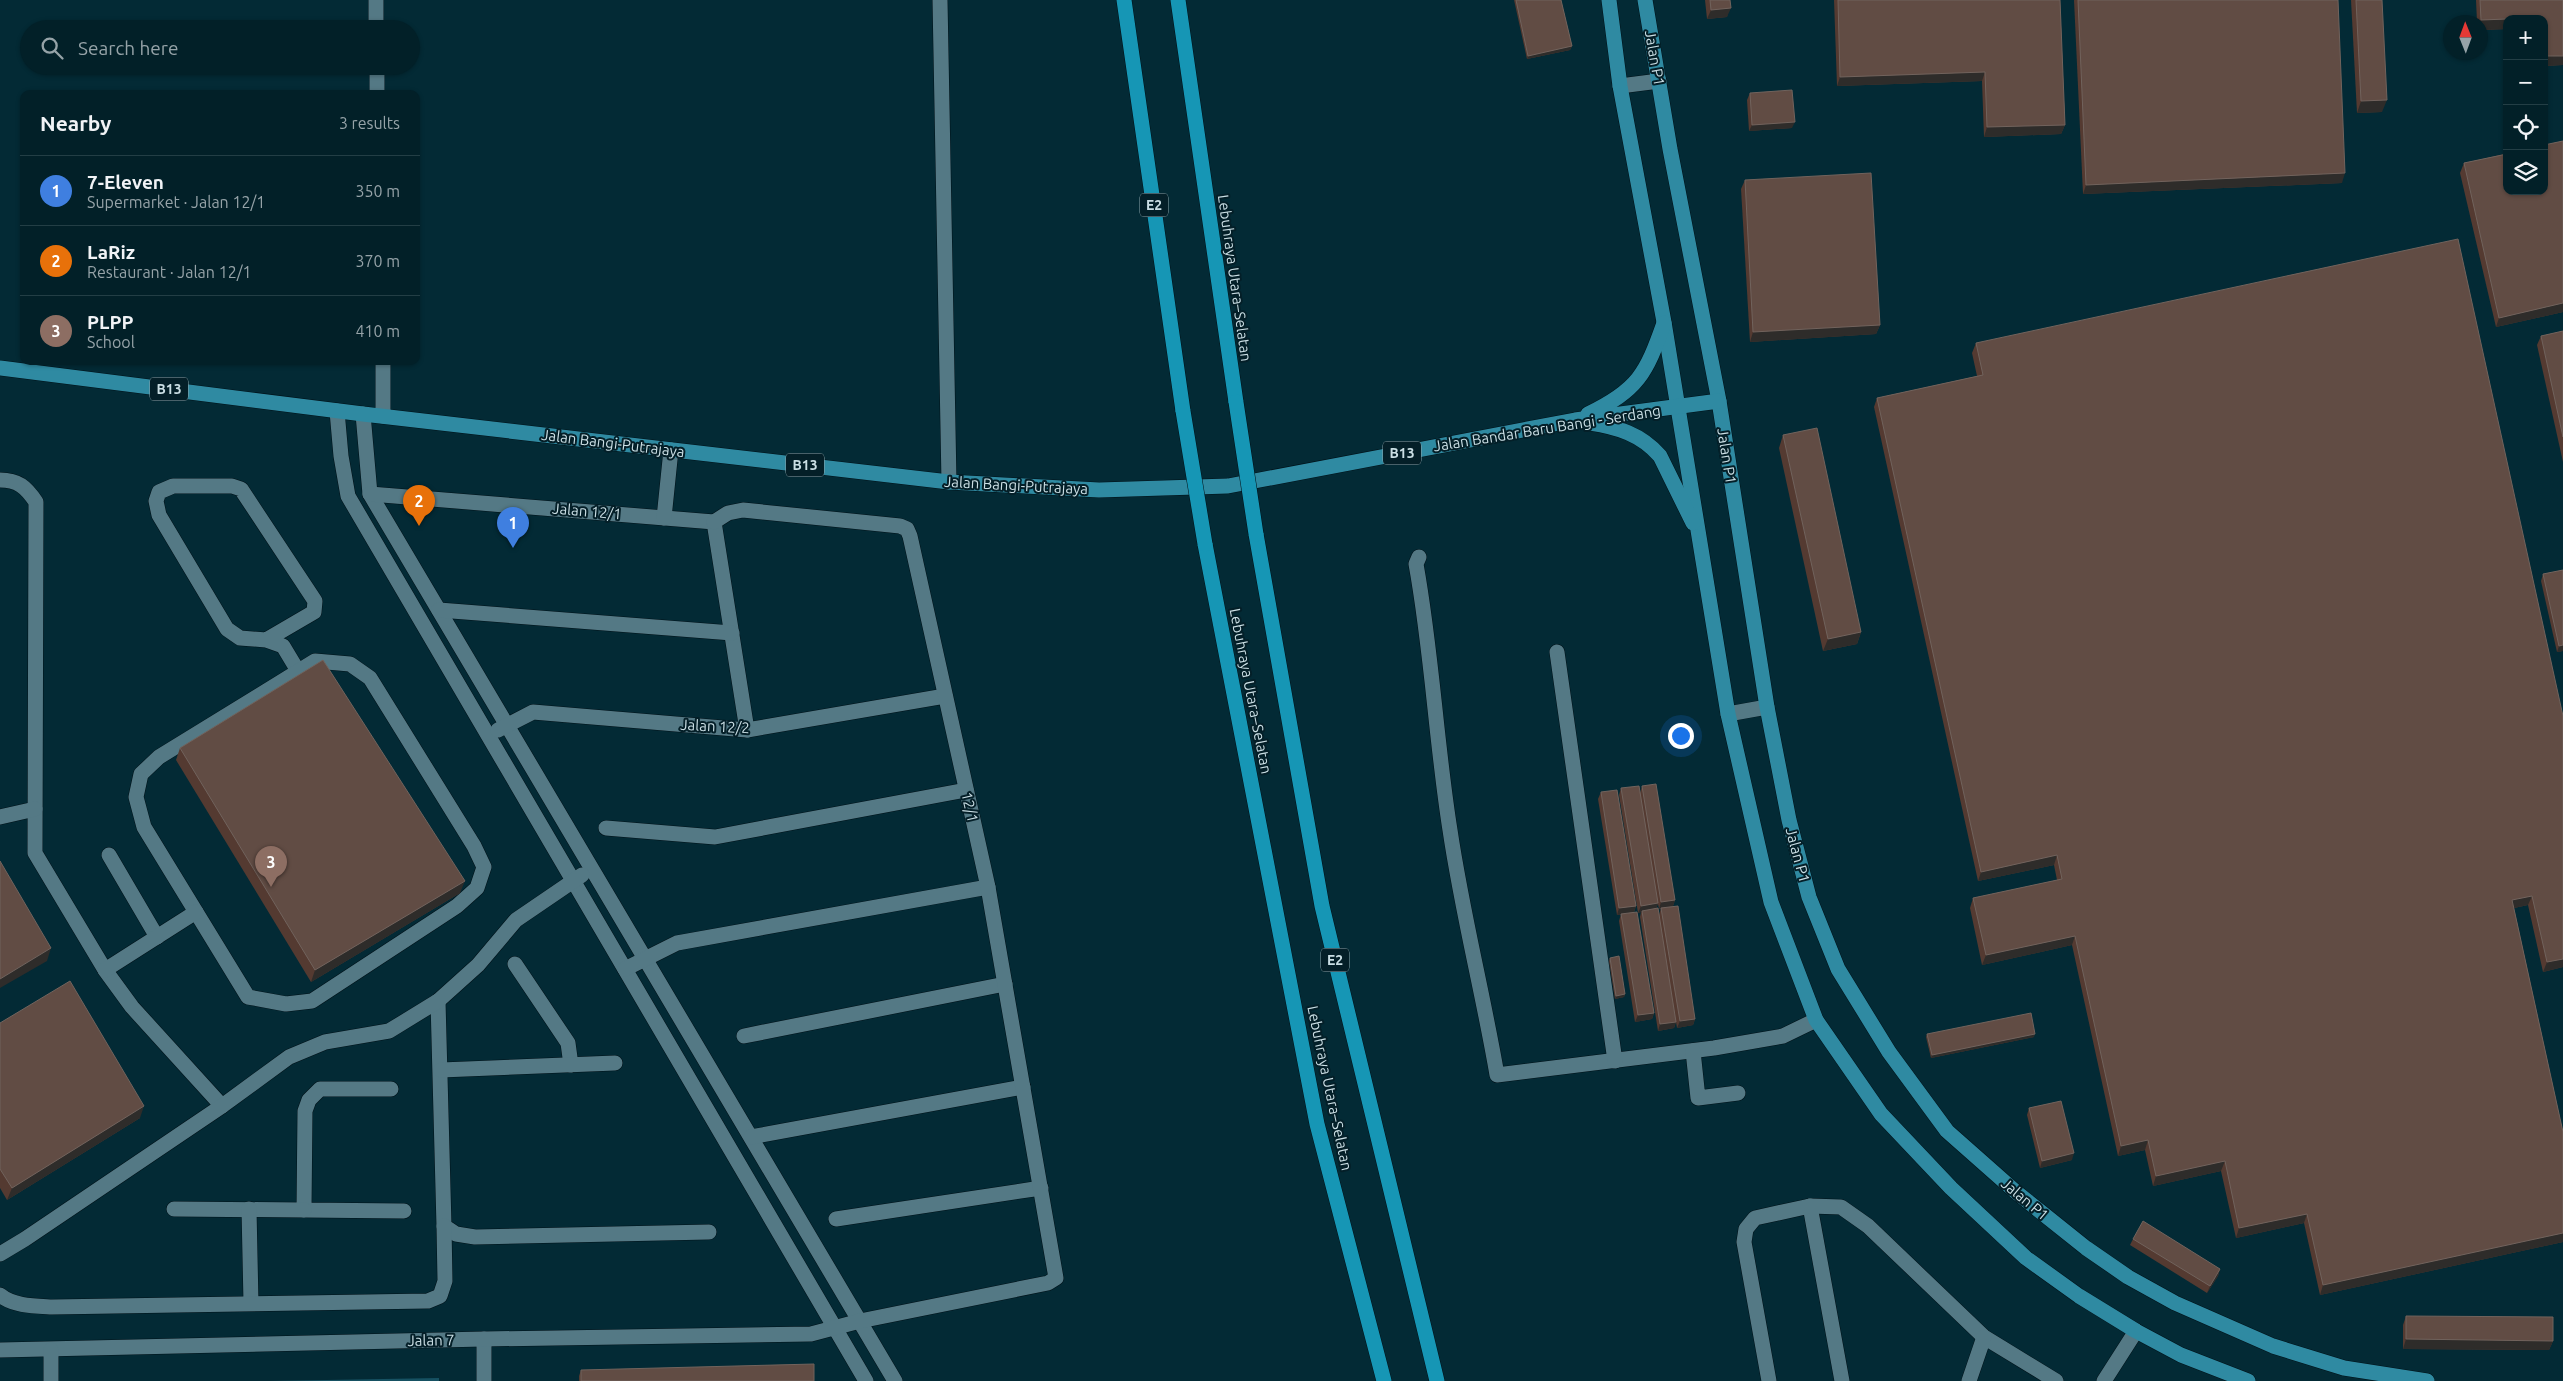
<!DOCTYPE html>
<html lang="en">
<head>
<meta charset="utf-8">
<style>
  :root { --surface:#022028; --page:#102d34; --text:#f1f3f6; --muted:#96a3a8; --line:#233e45; --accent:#1a73e8 }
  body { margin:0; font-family:Ubuntu,sans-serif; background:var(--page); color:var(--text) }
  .controls { position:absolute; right:15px; top:15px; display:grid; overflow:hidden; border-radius:10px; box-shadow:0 1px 4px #0004 }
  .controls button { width:45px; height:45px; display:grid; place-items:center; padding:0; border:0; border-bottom:1px solid var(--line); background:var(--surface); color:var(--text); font:25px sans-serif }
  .compass { position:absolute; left:2443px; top:15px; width:45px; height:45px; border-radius:50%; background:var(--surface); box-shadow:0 1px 4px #0004; rotate:359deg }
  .you { position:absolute; left:1680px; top:735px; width:18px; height:18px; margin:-12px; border:4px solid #fff; border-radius:50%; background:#1a73e8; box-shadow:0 0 0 8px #1a73e833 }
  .badge { display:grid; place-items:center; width:32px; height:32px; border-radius:50%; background:var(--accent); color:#fff; font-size:16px; font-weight:700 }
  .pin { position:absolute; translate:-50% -41px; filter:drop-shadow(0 1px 2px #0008) }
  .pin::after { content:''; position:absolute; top:26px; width:18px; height:15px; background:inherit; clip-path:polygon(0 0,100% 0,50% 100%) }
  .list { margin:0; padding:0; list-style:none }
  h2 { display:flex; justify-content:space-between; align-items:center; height:65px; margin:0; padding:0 20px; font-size:21px }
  h2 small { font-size:16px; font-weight:400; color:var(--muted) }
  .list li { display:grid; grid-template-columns:32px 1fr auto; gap:15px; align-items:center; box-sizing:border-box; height:70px; padding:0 20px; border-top:1px solid var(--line) }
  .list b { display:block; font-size:19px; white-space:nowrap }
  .list p { margin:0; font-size:16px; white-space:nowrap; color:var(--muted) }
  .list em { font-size:16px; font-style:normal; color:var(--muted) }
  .icon { flex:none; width:28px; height:28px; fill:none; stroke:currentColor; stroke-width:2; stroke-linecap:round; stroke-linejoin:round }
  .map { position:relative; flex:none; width:2563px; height:1381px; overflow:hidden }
  .search { position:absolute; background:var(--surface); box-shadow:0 1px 4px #0004; left:20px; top:20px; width:400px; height:55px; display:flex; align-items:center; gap:12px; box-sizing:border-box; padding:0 18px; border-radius:28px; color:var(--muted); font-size:19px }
  .panel { position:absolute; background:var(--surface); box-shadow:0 1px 4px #0004; left:20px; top:90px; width:400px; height:275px; border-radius:10px }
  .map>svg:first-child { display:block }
</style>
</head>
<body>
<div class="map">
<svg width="2563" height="1381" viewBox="0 0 2563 1381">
  <rect width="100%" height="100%" fill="#032a35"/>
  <polygon fill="#165162" points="439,1378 439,1381 269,1381"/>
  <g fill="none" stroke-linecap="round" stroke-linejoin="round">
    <defs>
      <g id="minor">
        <polyline points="376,0 376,29"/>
        <polyline points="940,0 949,482"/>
        <polyline points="377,66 377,94"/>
        <polyline points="1620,86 1659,81"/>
        <polyline points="383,361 383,416"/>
        <polyline points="337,411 341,456 348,496 866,1381"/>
        <polyline points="363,414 370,494 895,1381"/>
        <path d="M0,480C18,480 26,487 36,502L35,853L105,970L132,1007L222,1106"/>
        <polyline points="370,494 714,522"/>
        <polyline points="664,518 671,450"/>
        <polyline points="714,522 747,730"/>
        <path d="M1419,557L1416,564C1432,652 1436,742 1450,830C1462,912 1483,993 1497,1075L1714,1048L1783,1036L1816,1020"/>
        <polyline points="439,610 732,633"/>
        <polyline points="266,640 314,612 315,601 241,489 232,486 173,486 159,492 156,501 159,515 227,629 240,638 266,640 283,646 298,671"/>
        <polyline points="1557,652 1615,1061"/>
        <polygon points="315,661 350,664 370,678 474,846 484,867 477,888 457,906 312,1001 286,1004 248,997 144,827 136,797 141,774 159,757"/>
        <polyline points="1728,714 1767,707"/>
        <polyline points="498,730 533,712 747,730 945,696"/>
        <polyline points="0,817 35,809"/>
        <polyline points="606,828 715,837 966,790"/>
        <polyline points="109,855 157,937"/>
        <polyline points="515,964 568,1043 571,1065"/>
        <polyline points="625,969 677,943 988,887"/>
        <polyline points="105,970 196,912"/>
        <polyline points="438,1001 444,1226 456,1234 475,1237 709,1232"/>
        <polyline points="744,1036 1005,984"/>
        <polyline points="1693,1051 1698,1098 1738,1093"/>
        <polyline points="441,1070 615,1063"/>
        <polyline points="391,1089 320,1089 309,1100 305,1111 304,1210 404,1211"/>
        <polyline points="751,1137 1023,1087"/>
        <polyline points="1810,1206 1842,1381"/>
        <polyline points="174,1209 304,1210"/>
        <polyline points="249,1209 251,1303"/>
        <polyline points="836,1219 1041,1188"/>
        <polyline points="0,1254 25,1239 222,1106 289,1057 325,1042 389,1031 438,1001 478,965 516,920 582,875"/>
        <path d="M0,1295C13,1306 35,1306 52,1307L428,1301L440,1296L445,1281L444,1226"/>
        <polyline points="484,1339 484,1381"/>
        <polyline points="0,1350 484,1339 811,1334 860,1321 1048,1283 1056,1278 988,887 910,536 907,529 900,526 743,510 728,513 714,522"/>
        <polyline points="51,1350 51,1381"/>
        <polyline points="1769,1381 1744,1242 1746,1229 1755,1218 1810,1206 1841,1207 1868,1226 1984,1337 2056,1381"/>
        <polyline points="1969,1381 1984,1337"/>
        <polyline points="2104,1381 2136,1331"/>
      </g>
      <g id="major">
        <polyline points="1609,0 1620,86 1664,322 1728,714 1771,902 1816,1020 1881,1114 1951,1188 2026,1258 2079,1296 2136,1331 2181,1355 2248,1381"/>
        <polyline points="1645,0 1670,149 1719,401 1767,707 1789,820 1809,897 1838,969 1889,1052 1947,1131 2016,1192 2086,1248 2128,1277 2175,1303 2273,1346 2344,1368 2427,1381"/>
        <polyline points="0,368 363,414 949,482 1099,490 1228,486 1575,420 1719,401"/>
        <path d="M1588,414C1638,390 1646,374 1664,323"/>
        <path d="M1590,423C1617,427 1641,434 1660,456L1693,523"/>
      </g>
      <g id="highway">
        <polyline points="1124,0 1183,411"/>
        <polyline points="1178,0 1236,402"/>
        <polyline points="1256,534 1322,906 1437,1381"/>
        <polyline points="1205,544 1317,1124 1384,1381"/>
      </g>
    </defs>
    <use href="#minor" stroke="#001219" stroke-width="16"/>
    <use href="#major" stroke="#001219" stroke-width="16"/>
    <use href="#highway" stroke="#001219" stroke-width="16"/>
    <use href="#minor" stroke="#547985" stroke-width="15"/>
    <use href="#major" stroke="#2f8aa2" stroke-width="15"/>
    <use href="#highway" stroke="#1696b5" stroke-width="15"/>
    <defs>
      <g id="highway-bridge">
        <polyline points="1236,402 1256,534"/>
        <polyline points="1183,411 1205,544"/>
      </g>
    </defs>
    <use href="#highway-bridge" stroke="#001219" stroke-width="16" stroke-linecap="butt"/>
    <use href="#highway-bridge" stroke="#1696b5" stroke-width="15"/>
  </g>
  <g fill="#543a31">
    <polygon points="1514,0 1561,0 1572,46 1570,50 1527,59"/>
    <polygon points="1705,0 1730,0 1727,17 1707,19"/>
    <polygon points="1834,0 2060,0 2065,125 2061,134 1984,137 1982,81 1837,86"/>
    <polygon points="2074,0 2338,0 2342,183 2083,194"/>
    <polygon points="2351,0 2382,0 2382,112 2357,113"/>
    <polygon points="2476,0 2563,0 2563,65 2544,66 2544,19 2507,19 2507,29 2480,30 2480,22 2477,22"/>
    <polygon points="1750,93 1792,128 1749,131 1747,100"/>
    <polygon points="2563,141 2563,312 2496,327 2460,173 2464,163"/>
    <polygon points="1745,180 1880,325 1876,334 1750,342 1741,189"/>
    <polygon points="2563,331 2563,462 2537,345 2541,336"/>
    <polygon points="1976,343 2563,716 2563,967 2543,972 2528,905 2514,908 2563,1132 2563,1242 2320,1295 2304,1223 2236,1238 2221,1171 2153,1186 2145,1150 2118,1156 2072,945 1982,965 1970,908 1973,898 2057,880 2054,865 1978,881 1874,407 1877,398 1977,376 1972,353"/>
    <polygon points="1783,435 1861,632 1857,644 1823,651 1779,448"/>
    <polygon points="2563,570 2563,651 2557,652 2541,581 2543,574"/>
    <polygon points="180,748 460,893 311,982 176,760"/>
    <polygon points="1642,786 1675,900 1673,906 1659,909 1658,904 1656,908 1659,915 1661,908 1695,1019 1693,1025 1677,1028 1676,1022 1674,1028 1658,1031 1640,917 1641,912 1638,913 1619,795 1621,788 1640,793"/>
    <polygon points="1601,792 1636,906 1634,912 1617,915 1598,799"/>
    <polygon points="1621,914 1654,1013 1652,1019 1635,1022 1619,921"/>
    <polygon points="1610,958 1625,994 1624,997 1615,999 1609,961"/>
    <polygon points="0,1023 140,1118 7,1200 0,1188"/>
    <polygon points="1927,1034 2034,1037 1931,1058 1926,1037"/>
    <polygon points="2029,1108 2072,1160 2040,1168 2027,1115"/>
    <polygon points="2133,1239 2220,1269 2218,1276 2207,1293 2130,1245"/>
    <polygon points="2406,1316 2553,1341 2549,1350 2403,1349 2403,1325"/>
    <polygon points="581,1370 814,1381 579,1381 579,1376"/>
  </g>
  <g fill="#2e2c2a">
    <polygon points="1731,8 1727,17 1707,19 1711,10"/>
    <polygon points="2507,19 2507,29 2480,30 2480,22 2481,20"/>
    <polygon points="1572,46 1570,50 1527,59 1528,56"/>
    <polygon points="2544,56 2563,56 2563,65 2544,66"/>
    <polygon points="1985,72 1982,81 1837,86 1840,77"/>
    <polygon points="2387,100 2382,112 2357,113 2361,101"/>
    <polygon points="1795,122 1792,128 1749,131 1752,125"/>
    <polygon points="2065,125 2061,134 1984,137 1987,127"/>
    <polygon points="2345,173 2342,183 2083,194 2086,185"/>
    <polygon points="2563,303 2563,312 2496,327 2499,318"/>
    <polygon points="1880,325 1876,334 1750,342 1753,332"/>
    <polygon points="1861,632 1857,644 1823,651 1828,639"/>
    <polygon points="2563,645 2563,651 2557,652 2559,646"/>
    <polygon points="2057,855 2054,865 1978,881 1981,872"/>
    <polygon points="465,881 460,893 311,982 315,970"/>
    <polygon points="2532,896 2528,905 2509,909 2512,900"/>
    <polygon points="1675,900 1673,906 1659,909 1661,902"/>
    <polygon points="1658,903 1656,910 1638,913 1641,906"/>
    <polygon points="1636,906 1634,912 1617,915 1619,908"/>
    <polygon points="2075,936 2072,945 1982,965 1986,955"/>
    <polygon points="51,948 47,961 0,988 0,979"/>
    <polygon points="2563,959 2563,967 2543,972 2547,962"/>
    <polygon points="1625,994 1624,997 1615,999 1616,996"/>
    <polygon points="1654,1013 1652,1019 1635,1022 1638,1015"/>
    <polygon points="1695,1019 1693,1025 1677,1028 1680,1021"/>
    <polygon points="1676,1022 1674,1028 1658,1031 1660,1024"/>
    <polygon points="2035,1034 2034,1037 1931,1058 1932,1055"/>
    <polygon points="144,1106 140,1118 7,1200 12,1188"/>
    <polygon points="2148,1140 2145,1150 2118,1156 2121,1146"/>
    <polygon points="2074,1153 2072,1160 2040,1168 2042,1161"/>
    <polygon points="2225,1161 2221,1171 2153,1186 2156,1176"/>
    <polygon points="2307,1214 2304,1223 2236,1238 2239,1228"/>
    <polygon points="2563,1233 2563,1242 2320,1295 2323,1285"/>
    <polygon points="2220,1269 2218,1276 2207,1293 2210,1286"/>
    <polygon points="2406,1339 2553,1341 2549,1350 2403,1349"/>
  </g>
  <g fill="#614c44" stroke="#71635d">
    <polygon points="1516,0 1561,0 1572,46 1528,56"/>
    <polygon points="1710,0 1730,0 1731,8 1711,10"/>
    <polygon points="1838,0 2060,0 2065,125 1987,127 1985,72 1840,77"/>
    <polygon points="2078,0 2338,0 2345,173 2086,185"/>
    <polygon points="2356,0 2382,0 2387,100 2361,101"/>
    <polygon points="2480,0 2563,0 2563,56 2544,56 2544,19 2541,19 2541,18 2507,19 2481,20"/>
    <polygon points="1792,90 1795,122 1752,125 1750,93"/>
    <polygon points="2563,141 2563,303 2499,318 2464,163 2507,154 2507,191 2544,191 2544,145"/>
    <polygon points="1871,173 1880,325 1753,332 1745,180"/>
    <polygon points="2458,239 2563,716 2563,959 2547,962 2532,896 2512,900 2563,1132 2563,1233 2323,1285 2307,1214 2239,1228 2225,1161 2156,1176 2148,1140 2121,1146 2075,936 1986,955 1973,898 2062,879 2057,855 1981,872 1877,398 1983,375 1976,343"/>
    <polygon points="2563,331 2563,437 2541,336"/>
    <polygon points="1817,428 1861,632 1828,639 1783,435"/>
    <polygon points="2563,570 2563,645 2559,646 2543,574"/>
    <polygon points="323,660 465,881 315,970 180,748"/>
    <polygon points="1656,784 1675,900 1661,902 1642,786"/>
    <polygon points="1639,786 1658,903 1641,906 1621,788"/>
    <polygon points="1617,790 1636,906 1619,908 1601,792"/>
    <polygon points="0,861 51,948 0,979"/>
    <polygon points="1678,906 1695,1019 1680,1021 1661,908"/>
    <polygon points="1658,908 1676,1022 1660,1024 1642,911"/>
    <polygon points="1637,912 1654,1013 1638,1015 1621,914"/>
    <polygon points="1619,956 1625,994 1616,996 1610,958"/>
    <polygon points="70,981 144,1106 12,1188 0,1169 0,1023"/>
    <polygon points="2031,1013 2035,1034 1932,1055 1927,1034"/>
    <polygon points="2061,1101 2074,1153 2042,1161 2029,1108"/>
    <polygon points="2143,1221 2220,1269 2210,1286 2133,1239"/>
    <polygon points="2406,1316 2553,1317 2553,1341 2406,1339"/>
    <polygon points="814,1364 814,1381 581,1381 581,1370"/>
  </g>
  <g text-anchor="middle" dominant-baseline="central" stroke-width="4" stroke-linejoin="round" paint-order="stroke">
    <g fill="#041f28" stroke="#8fa5ac" stroke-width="1">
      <rect x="1140" y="193.5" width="28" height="23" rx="4"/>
      <rect x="150" y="377.5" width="38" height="23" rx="4"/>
      <rect x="1383" y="441.5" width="38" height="23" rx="4"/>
      <rect x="786" y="453.5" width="38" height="23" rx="4"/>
      <rect x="1321" y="948.5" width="28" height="23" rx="4"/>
    </g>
    <g font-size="14" font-weight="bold" fill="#cadee4">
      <text x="1154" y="205">E2</text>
      <text x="169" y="389">B13</text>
      <text x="1402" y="453">B13</text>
      <text x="805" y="465">B13</text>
      <text x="1335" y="960">E2</text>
    </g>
    <g font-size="15" fill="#cadee4" stroke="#041f28">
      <text transform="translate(1655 58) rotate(80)">Jalan P1</text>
      <text transform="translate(1235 278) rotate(82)">Lebuhraya Utara–Selatan</text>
      <text transform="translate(1547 428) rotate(-9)">Jalan Bandar Baru Bangi - Serdang</text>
      <text transform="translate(613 443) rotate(7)">Jalan Bangi-Putrajaya</text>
      <text transform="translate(1727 456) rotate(81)">Jalan P1</text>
      <text transform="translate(1016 485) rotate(3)">Jalan Bangi-Putrajaya</text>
      <text transform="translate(587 511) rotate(5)">Jalan 12/1</text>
      <text transform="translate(1251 691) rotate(79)">Lebuhraya Utara–Selatan</text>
      <text transform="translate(715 726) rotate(3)">Jalan 12/2</text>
      <text transform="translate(970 807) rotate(77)">12/1</text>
      <text transform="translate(1798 855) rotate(75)">Jalan P1</text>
      <text transform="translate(1330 1088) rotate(78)">Lebuhraya Utara–Selatan</text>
      <text transform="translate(2025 1199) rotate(40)">Jalan P1</text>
      <text transform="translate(431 1340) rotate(-1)">Jalan 7</text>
    </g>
  </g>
</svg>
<div class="controls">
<button>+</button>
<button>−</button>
<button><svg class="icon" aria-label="locate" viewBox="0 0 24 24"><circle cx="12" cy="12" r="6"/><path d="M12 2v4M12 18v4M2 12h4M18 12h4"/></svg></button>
<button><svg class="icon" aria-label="layers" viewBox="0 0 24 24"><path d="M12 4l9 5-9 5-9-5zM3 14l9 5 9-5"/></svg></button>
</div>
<svg class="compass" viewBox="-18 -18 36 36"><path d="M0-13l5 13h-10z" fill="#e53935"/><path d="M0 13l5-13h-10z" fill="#96a3a8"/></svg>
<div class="you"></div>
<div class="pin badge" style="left:513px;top:548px;background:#3f7fe0">1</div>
<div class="pin badge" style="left:419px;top:526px;background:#e8710a">2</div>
<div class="pin badge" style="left:271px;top:887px;background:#8d6e63">3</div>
<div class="search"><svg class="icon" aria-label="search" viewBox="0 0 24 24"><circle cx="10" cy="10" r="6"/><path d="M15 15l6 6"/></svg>Search here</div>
<section class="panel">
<h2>Nearby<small>3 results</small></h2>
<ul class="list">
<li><span class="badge" style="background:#3f7fe0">1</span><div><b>7-Eleven</b><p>Supermarket · Jalan 12/1</p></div><em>350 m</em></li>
<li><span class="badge" style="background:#e8710a">2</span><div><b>LaRiz</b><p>Restaurant · Jalan 12/1</p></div><em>370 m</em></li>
<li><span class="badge" style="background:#8d6e63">3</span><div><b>PLPP</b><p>School</p></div><em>410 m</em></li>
</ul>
</section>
</div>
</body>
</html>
